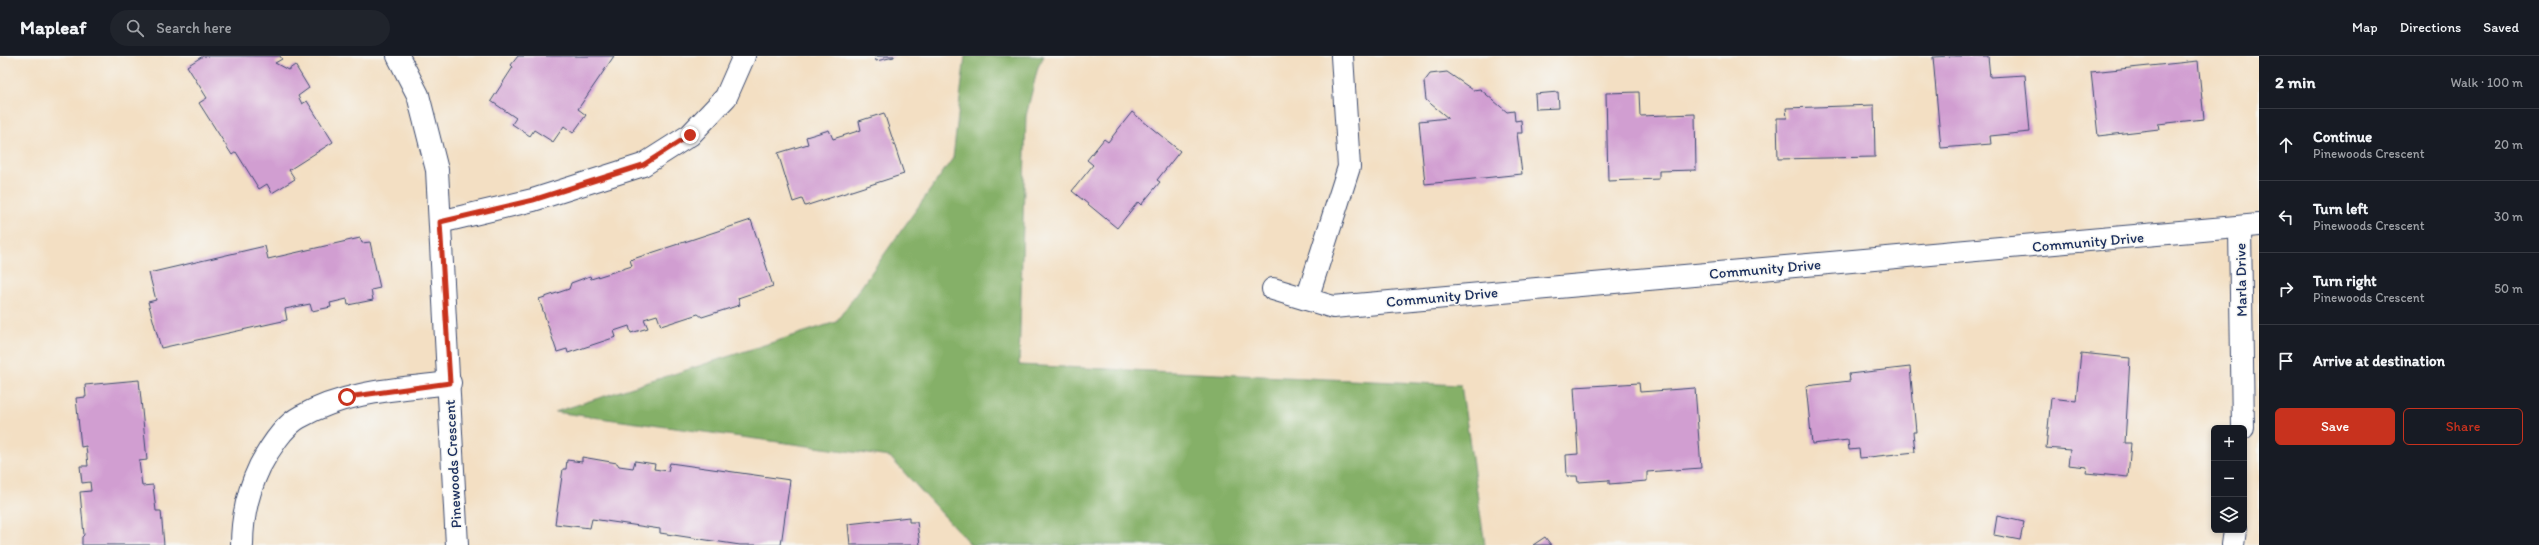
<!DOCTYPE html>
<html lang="en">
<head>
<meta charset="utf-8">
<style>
  :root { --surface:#171b24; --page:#20242c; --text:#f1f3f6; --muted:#9ea1a6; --line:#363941; --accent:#c8321e }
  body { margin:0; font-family:Itim,sans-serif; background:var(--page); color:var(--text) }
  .controls { position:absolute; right:12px; bottom:12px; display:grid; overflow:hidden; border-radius:6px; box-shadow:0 2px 6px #0003 }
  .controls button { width:36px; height:36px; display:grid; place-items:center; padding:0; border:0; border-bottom:1px solid var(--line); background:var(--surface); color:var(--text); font:20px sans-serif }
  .stop { position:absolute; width:12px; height:12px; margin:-9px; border:3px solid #c8321e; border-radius:50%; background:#fff }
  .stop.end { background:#c8321e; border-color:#fff; box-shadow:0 1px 4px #0008 }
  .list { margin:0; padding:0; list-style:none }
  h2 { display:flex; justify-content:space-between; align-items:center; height:52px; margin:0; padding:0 16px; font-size:17px }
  h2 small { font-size:13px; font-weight:400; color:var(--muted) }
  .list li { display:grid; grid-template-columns:26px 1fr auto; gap:12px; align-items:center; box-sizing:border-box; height:72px; padding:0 16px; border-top:1px solid var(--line) }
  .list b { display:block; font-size:15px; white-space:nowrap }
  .list p { margin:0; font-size:13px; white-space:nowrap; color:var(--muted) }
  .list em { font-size:13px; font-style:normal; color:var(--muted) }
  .actions { display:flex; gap:8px; padding:12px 16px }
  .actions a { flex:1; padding:9px 0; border:1px solid var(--accent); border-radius:6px; text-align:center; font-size:14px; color:var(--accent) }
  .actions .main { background:var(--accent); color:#fff }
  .icon { flex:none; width:22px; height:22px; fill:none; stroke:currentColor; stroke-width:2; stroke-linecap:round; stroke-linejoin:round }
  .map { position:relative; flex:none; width:2259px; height:489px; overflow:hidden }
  header { display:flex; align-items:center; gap:24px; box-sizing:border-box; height:56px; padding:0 20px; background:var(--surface); border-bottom:1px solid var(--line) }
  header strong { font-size:19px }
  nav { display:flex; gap:22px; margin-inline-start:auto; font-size:14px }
  .search { width:280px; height:36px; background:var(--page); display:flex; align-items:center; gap:10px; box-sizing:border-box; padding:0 14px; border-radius:22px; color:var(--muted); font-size:15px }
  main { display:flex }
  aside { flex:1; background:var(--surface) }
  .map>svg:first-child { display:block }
</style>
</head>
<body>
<header>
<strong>Mapleaf</strong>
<div class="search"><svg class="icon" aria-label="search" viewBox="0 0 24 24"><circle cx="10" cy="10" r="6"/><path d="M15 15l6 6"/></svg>Search here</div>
<nav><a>Map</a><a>Directions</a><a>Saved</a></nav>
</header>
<main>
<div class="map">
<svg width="2259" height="489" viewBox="0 0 2259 489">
  <rect width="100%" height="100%" fill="#f6f6f2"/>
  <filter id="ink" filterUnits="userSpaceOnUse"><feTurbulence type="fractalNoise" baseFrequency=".025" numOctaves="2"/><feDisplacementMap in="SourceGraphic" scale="8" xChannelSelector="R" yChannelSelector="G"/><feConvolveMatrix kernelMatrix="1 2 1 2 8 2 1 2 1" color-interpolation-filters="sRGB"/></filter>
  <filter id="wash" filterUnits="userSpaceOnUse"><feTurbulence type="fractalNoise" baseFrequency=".012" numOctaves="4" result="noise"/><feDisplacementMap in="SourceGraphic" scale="16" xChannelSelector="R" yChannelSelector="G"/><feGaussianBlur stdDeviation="0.9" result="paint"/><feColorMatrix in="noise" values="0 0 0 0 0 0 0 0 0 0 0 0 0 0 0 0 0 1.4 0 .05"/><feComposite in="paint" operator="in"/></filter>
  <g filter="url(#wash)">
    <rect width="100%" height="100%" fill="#f3dfc3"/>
    <polygon fill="#85b067" stroke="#507062" points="965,0 1044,0 1038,11 1026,60 1019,309 1461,329 1485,489 971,489 890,401 555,356 836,266 953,102"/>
    <g id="blocks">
      <g fill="#d19ed1">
        <polygon points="203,0 280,0 282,3 275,7 288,14 295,9 309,32 298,40 302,48 307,45 333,86 289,114 295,123 272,137 267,128 259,133 236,96 232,99 199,47 207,42 187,10"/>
        <polygon points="518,0 614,0 578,53 586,59 573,77 564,70 553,86 534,74 530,80 512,68 516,62 491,45 513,11 511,9"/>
        <polygon points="875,0 894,0 894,1 876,5"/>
        <polygon points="1951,0 1988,0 1990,21 2025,19 2030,76 1990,80 1991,88 1941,92 1933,1"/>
        <polygon points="2198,5 2204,63 2158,68 2159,73 2098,80 2091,16"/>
        <polygon points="1447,16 1473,34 1480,33 1507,56 1514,55 1515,65 1521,64 1522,77 1517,77 1522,118 1425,128 1419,65 1448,62 1426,44 1424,26 1430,18"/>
        <polygon points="1558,36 1559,52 1536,53 1535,38"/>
        <polygon points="1639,36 1640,60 1695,58 1696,114 1659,115 1659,123 1608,125 1606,37"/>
        <polygon points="1874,49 1875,101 1778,103 1777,62 1787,62 1786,52"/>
        <polygon points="1132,56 1180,95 1157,124 1160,126 1141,149 1138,146 1117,172 1072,135 1093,109 1087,104 1104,83 1108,86"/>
        <polygon points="884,57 904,118 805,150 802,143 793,146 778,97 808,88 806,81 829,74 833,83 861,74 859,65"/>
        <polygon points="751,164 773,230 738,242 740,249 702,261 698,258 661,270 657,259 644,263 648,272 631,277 629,270 614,275 616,281 568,297 567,293 557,296 539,243 569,233 571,227 590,220 591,223 632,210 630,204"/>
        <polygon points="360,182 362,187 370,186 380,232 371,234 373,244 348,249 347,243 330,247 331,251 312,255 310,248 285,253 287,264 161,292 148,246 156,244 149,217 265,190 268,203"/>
        <polygon points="2081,297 2130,302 2125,387 2131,387 2128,421 2086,417 2087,411 2068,409 2070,394 2046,392 2051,342 2076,345"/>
        <polygon points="1910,311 1916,376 1913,376 1915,396 1860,402 1859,393 1849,394 1848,384 1812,388 1806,330 1850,325 1849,318"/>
        <polygon points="139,324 147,404 139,405 142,430 153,429 156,455 161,455 164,489 82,489 82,481 84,479 80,436 91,435 90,426 82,427 80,410 88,410 86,390 81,391 76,342 86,341 85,329"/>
        <polygon points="1639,327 1640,336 1695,332 1701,412 1647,416 1647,425 1609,428 1609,424 1578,426 1577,420 1567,420 1566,399 1578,398 1574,331"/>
        <polygon points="582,401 617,407 619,410 633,412 635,405 655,408 654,413 668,415 670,407 790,424 781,489 740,489 660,477 660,473 592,463 590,472 555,468 563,413 566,413 567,404 582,406"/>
        <polygon points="1997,460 2024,466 2020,484 1994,479"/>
        <polygon points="909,461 909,466 917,466 920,489 850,489 848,468"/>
        <polygon points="1545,481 1551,489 1533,489"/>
      </g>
    </g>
  </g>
  <g filter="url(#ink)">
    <use href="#blocks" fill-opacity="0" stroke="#3b496d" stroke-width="1"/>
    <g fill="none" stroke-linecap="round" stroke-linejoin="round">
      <defs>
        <g id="minor">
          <polyline points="398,0 418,39 437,114 457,489"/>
          <polyline points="440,166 533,144 643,109 690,79 726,41 744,0"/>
          <polyline points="2240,172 2243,372"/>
          <polyline points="1273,233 1333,251 2259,169"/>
          <polyline points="1307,243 1349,111 1342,0"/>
          <path d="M242,489C242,461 248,435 260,410C268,395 284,369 300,361C345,335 399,333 450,327"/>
          <polyline points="2233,489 2235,474"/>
        </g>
      </defs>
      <use href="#minor" stroke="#3b496d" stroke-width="24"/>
      <use href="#minor" stroke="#fff" stroke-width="22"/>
    </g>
  </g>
  <g fill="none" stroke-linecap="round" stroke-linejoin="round" filter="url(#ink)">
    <polyline stroke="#c8321e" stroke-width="5" points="347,341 450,327 440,166 533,144 643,109 690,79"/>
  </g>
  <g text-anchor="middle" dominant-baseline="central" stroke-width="3" stroke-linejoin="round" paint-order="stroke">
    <g font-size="15" fill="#1b2f5e" stroke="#f6f6f2">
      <text transform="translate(2088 186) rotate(-5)">Community Drive</text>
      <text transform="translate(1765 213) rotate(-5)">Community Drive</text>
      <text transform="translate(2241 224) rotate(-91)">Marla Drive</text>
      <text transform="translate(1442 241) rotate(-5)">Community Drive</text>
      <text transform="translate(453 408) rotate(-93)">Pinewoods Crescent</text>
    </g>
  </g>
</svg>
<div class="controls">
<button>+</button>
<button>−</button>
<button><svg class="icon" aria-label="layers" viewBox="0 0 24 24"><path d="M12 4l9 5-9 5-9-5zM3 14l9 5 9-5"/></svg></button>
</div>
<div class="stop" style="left:347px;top:341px"></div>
<div class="stop end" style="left:690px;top:79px"></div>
</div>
<aside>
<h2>2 min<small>Walk · 100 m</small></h2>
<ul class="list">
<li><svg class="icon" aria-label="ahead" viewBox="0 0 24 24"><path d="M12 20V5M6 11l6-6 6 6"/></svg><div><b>Continue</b><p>Pinewoods Crescent</p></div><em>20 m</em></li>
<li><svg class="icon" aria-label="left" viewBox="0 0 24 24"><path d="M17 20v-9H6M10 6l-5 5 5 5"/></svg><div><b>Turn left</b><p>Pinewoods Crescent</p></div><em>30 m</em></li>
<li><svg class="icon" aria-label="right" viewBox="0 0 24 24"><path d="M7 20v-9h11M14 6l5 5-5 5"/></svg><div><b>Turn right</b><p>Pinewoods Crescent</p></div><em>50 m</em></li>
<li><svg class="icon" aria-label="arrive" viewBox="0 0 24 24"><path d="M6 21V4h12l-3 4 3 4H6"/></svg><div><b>Arrive at destination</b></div></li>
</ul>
<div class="actions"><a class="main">Save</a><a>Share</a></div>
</aside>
</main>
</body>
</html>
